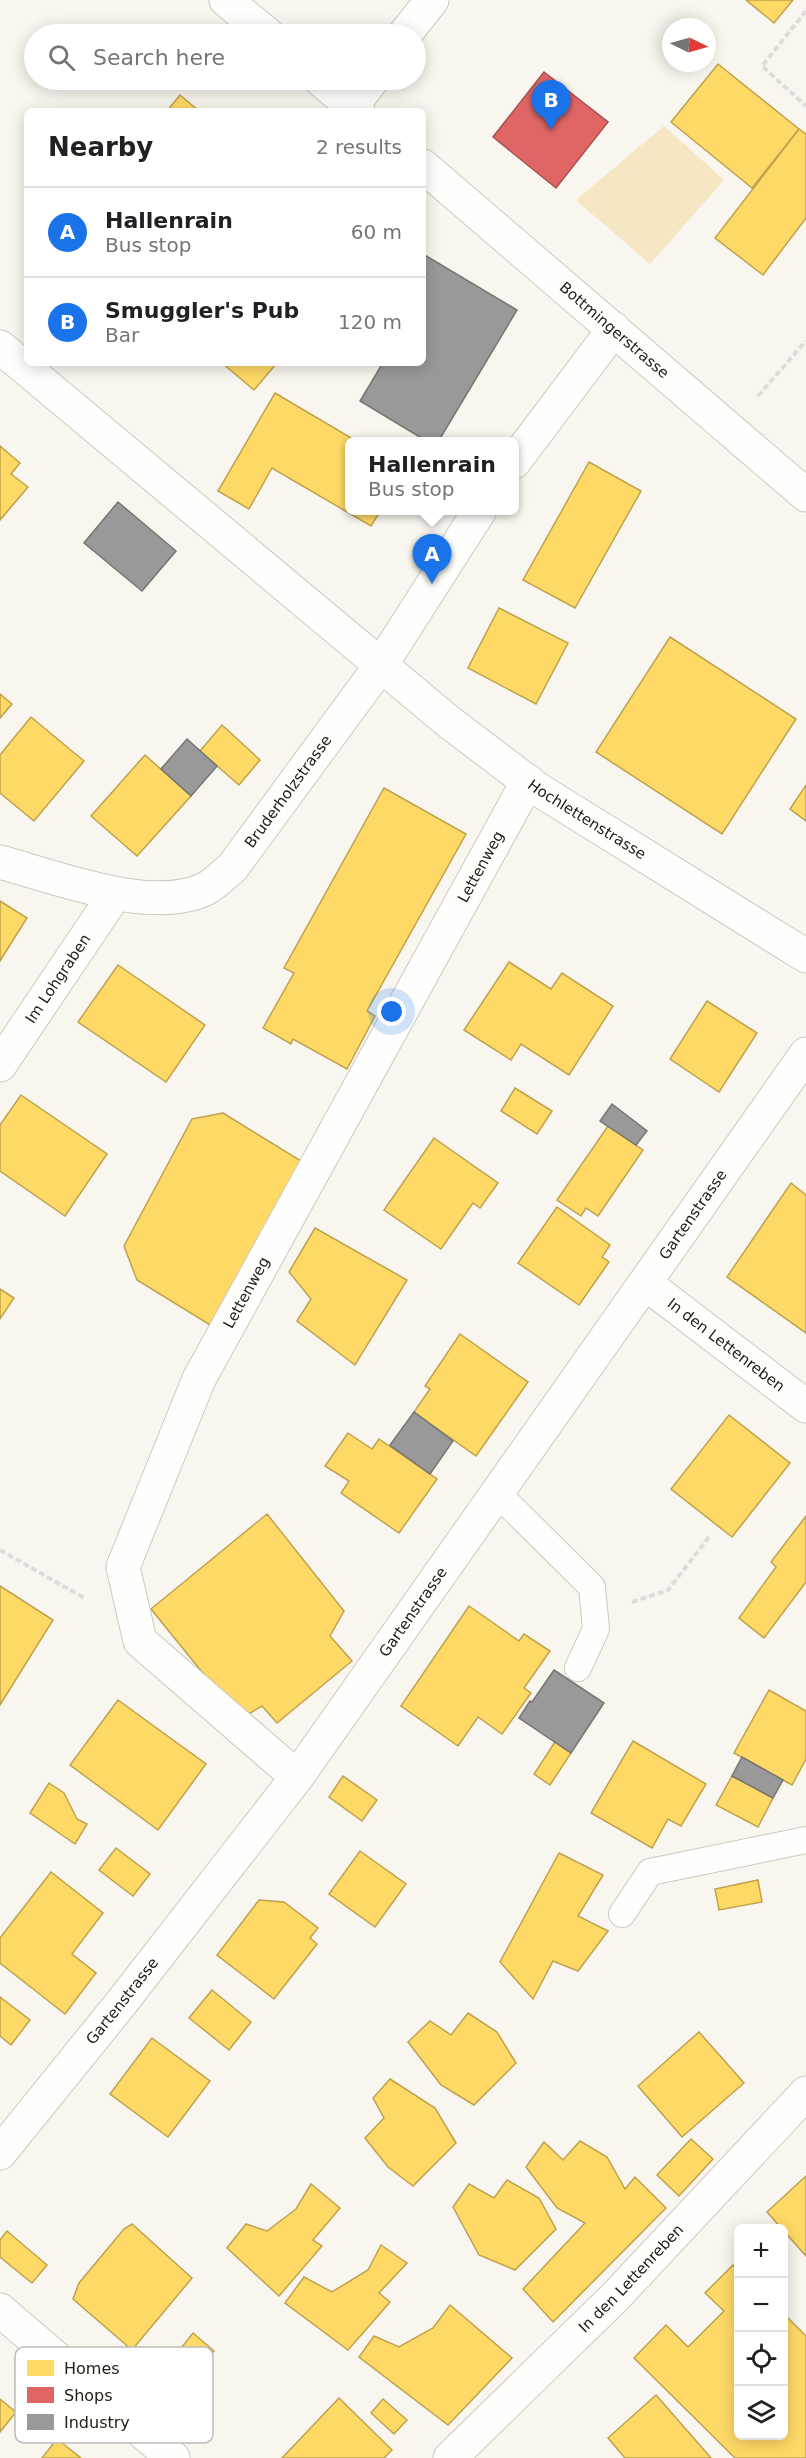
<!DOCTYPE html>
<html lang="en">
<head>
<meta charset="utf-8">
<style>
  :root { --surface:#fff; --page:#f6f6f6; --text:#202124; --muted:#757577; --line:#e0e0e0; --accent:#1a73e8 }
  body { margin:0; font-family:"DejaVu Sans",sans-serif; background:var(--page); color:var(--text) }
  .controls { position:absolute; right:18px; bottom:18px; display:grid; overflow:hidden; border-radius:9px; box-shadow:0 3px 15px #0003 }
  .controls button { width:54px; height:54px; display:grid; place-items:center; padding:0; border:0; border-bottom:2px solid var(--line); background:var(--surface); color:var(--text); font:30px sans-serif }
  .compass { position:absolute; left:662px; top:18px; width:54px; height:54px; border-radius:50%; background:var(--surface); box-shadow:0 3px 15px #0003; rotate:95deg }
  .you { position:absolute; left:392px; top:1012px; width:21px; height:21px; margin:-15px; border:4px solid #fff; border-radius:50%; background:#1a73e8; box-shadow:0 0 0 9px #1a73e833 }
  .badge { display:grid; place-items:center; width:39px; height:39px; border-radius:50%; background:var(--accent); color:#fff; font-size:20px; font-weight:700 }
  .pin { position:absolute; translate:-50% -50px; filter:drop-shadow(0 2px 3px #0008) }
  .pin::after { content:''; position:absolute; top:32px; width:21px; height:18px; background:inherit; clip-path:polygon(0 0,100% 0,50% 100%) }
  .popup { position:absolute; left:345px; top:437px; width:174px; height:78px; box-sizing:border-box; display:grid; place-content:center; border-radius:9px; background:var(--surface); filter:drop-shadow(0 2px 4px #0005); font-size:20px; white-space:nowrap; color:var(--muted) }
  .popup b { font-size:22px; color:var(--text) }
  .popup::after { content:''; position:absolute; left:50%; top:100%; margin-left:-12px; border:12px solid transparent; border-top-color:var(--surface) }
  .list { margin:0; padding:0; list-style:none }
  h2 { display:flex; justify-content:space-between; align-items:center; height:78px; margin:0; padding:0 24px; font-size:26px }
  h2 small { font-size:20px; font-weight:400; color:var(--muted) }
  .list li { display:grid; grid-template-columns:39px 1fr auto; gap:18px; align-items:center; box-sizing:border-box; height:90px; padding:0 24px; border-top:2px solid var(--line) }
  .list b { display:block; font-size:22px; white-space:nowrap }
  .list p { margin:0; font-size:20px; white-space:nowrap; color:var(--muted) }
  .list em { font-size:20px; font-style:normal; color:var(--muted) }
  .icon { flex:none; width:33px; height:33px; fill:none; stroke:currentColor; stroke-width:2; stroke-linecap:round; stroke-linejoin:round }
  .map { position:relative; flex:none; width:806px; height:2458px; overflow:hidden }
  .search { position:absolute; background:var(--surface); box-shadow:0 3px 15px #0003; left:24px; top:24px; width:402px; height:66px; display:flex; align-items:center; gap:15px; box-sizing:border-box; padding:0 21px; border-radius:33px; color:var(--muted); font-size:22px }
  .panel { position:absolute; background:var(--surface); box-shadow:0 3px 15px #0003; left:24px; top:108px; width:402px; height:258px; border-radius:9px }
  .map>svg:first-child { display:block }
</style>
</head>
<body>
<div class="map">
<svg width="806" height="2458" viewBox="0 0 806 2458">
  <rect width="100%" height="100%" fill="#f9f6ef"/>
  <polygon fill="#f6e6c4" points="664,126 724,180 650,264 576,200"/>
  <g fill="#ffd966" stroke="#bea24e" stroke-width="1.5">
    <polygon points="746,0 793,0 774,23"/>
    <polygon points="718,64 799,129 752,188 671,122"/>
    <polygon points="180,95 199,111 167,111"/>
    <polygon points="799,129 806,134 806,218 763,275 715,238"/>
    <polygon points="222,363 277,363 254,390"/>
    <polygon points="275,393 358,442 350,442 350,510 381,510 371,526 272,468 249,509 218,491"/>
    <polygon points="0,446 20,463 11,474 28,487 0,520"/>
    <polygon points="589,462 641,491 575,608 523,580"/>
    <polygon points="499,608 568,643 536,704 468,668"/>
    <polygon points="670,637 796,719 722,834 596,752"/>
    <polygon points="0,694 12,704 0,718"/>
    <polygon points="31,717 84,761 34,821 0,793 0,755"/>
    <polygon points="222,725 260,760 239,785 200,751"/>
    <polygon points="145,755 191,796 137,856 91,816"/>
    <polygon points="806,785 806,821 790,809"/>
    <polygon points="384,788 466,834 367,1011 375,1016 347,1069 293,1039 291,1044 263,1028 294,973 284,968"/>
    <polygon points="0,901 27,918 0,961"/>
    <polygon points="509,962 551,989 562,973 613,1006 569,1075 521,1044 511,1060 464,1030"/>
    <polygon points="118,965 205,1025 166,1082 78,1022"/>
    <polygon points="707,1001 757,1033 719,1092 670,1059"/>
    <polygon points="515,1088 552,1111 537,1134 501,1111"/>
    <polygon points="21,1095 107,1154 65,1216 0,1171 0,1125"/>
    <polygon points="223,1113 314,1169 215,1328 137,1280 124,1246 192,1119"/>
    <polygon points="608,1126 643,1150 598,1216 586,1208 581,1216 557,1200"/>
    <polygon points="434,1138 498,1183 480,1208 473,1203 441,1249 384,1210"/>
    <polygon points="791,1183 806,1195 806,1333 727,1277"/>
    <polygon points="557,1207 610,1245 602,1257 609,1262 579,1305 518,1263"/>
    <polygon points="315,1228 407,1280 355,1365 297,1321 311,1299 289,1272"/>
    <polygon points="0,1289 14,1298 0,1319"/>
    <polygon points="460,1334 528,1382 476,1456 414,1412 430,1389 425,1386"/>
    <polygon points="729,1415 790,1463 732,1537 671,1489"/>
    <polygon points="348,1433 372,1449 379,1439 437,1479 399,1533 341,1493 349,1481 325,1466"/>
    <polygon points="267,1514 344,1611 330,1636 352,1661 277,1723 262,1706 240,1719 151,1609"/>
    <polygon points="806,1516 806,1582 764,1638 739,1618 776,1567 771,1562"/>
    <polygon points="0,1586 53,1620 0,1705"/>
    <polygon points="469,1606 519,1641 524,1634 550,1651 524,1688 531,1693 502,1734 478,1717 458,1746 401,1706"/>
    <polygon points="769,1690 806,1711 806,1759 792,1785 734,1753"/>
    <polygon points="118,1700 206,1764 158,1830 70,1765"/>
    <polygon points="633,1741 706,1784 681,1826 668,1819 652,1848 591,1813"/>
    <polygon points="555,1742 571,1753 550,1785 534,1774"/>
    <polygon points="343,1776 377,1800 362,1821 329,1797"/>
    <polygon points="732,1776 773,1798 758,1827 716,1805"/>
    <polygon points="49,1783 64,1793 77,1819 87,1824 75,1844 30,1813"/>
    <polygon points="116,1848 150,1874 133,1896 99,1870"/>
    <polygon points="360,1851 406,1884 375,1927 329,1894"/>
    <polygon points="559,1853 603,1875 578,1916 608,1931 578,1971 553,1961 533,1999 500,1962"/>
    <polygon points="51,1872 103,1913 72,1954 96,1973 65,2014 0,1963 0,1938"/>
    <polygon points="758,1880 762,1902 719,1910 715,1889"/>
    <polygon points="259,1900 284,1902 318,1928 310,1938 317,1944 274,1999 217,1955"/>
    <polygon points="212,1990 251,2022 229,2050 189,2018"/>
    <polygon points="0,1997 30,2020 11,2045 0,2036"/>
    <polygon points="468,2013 497,2032 516,2063 474,2105 441,2085 408,2042 430,2021 451,2035"/>
    <polygon points="699,2032 744,2083 682,2137 638,2086"/>
    <polygon points="152,2038 210,2081 168,2137 110,2094"/>
    <polygon points="390,2079 435,2108 456,2143 413,2186 388,2167 365,2138 384,2118 373,2098"/>
    <polygon points="691,2139 713,2159 679,2196 657,2175"/>
    <polygon points="580,2141 607,2157 625,2189 635,2177 666,2208 553,2322 523,2289 585,2223 557,2208 526,2167 544,2142 563,2160"/>
    <polygon points="806,2176 806,2256 767,2212"/>
    <polygon points="507,2180 539,2198 556,2229 515,2270 479,2255 453,2207 469,2184 494,2198"/>
    <polygon points="311,2184 340,2208 313,2240 322,2246 279,2296 227,2248 246,2224 267,2231 296,2209"/>
    <polygon points="132,2224 192,2278 132,2350 73,2299 79,2283 124,2229"/>
    <polygon points="7,2231 47,2265 32,2283 0,2257 0,2240"/>
    <polygon points="381,2245 407,2263 379,2293 390,2302 348,2350 285,2303 304,2277 332,2292 368,2270"/>
    <polygon points="733,2265 738,2270 738,2436 784,2436 784,2314 806,2336 806,2458 735,2458 634,2358 666,2325 688,2347 724,2311 705,2293"/>
    <polygon points="450,2305 512,2358 448,2425 359,2357 374,2336 399,2347 433,2328"/>
    <polygon points="193,2333 214,2351 183,2389 162,2372"/>
    <polygon points="656,2395 711,2458 625,2458 608,2438"/>
    <polygon points="339,2398 392,2450 384,2458 282,2458"/>
    <polygon points="0,2399 16,2412 0,2432"/>
    <polygon points="383,2399 407,2420 394,2434 371,2413"/>
    <polygon points="57,2439 81,2458 42,2458"/>
  </g>
  <polygon fill="#e06666" stroke="#a8514e" stroke-width="1.5" points="544,72 608,122 556,188 493,137"/>
  <g fill="#999" stroke="#767571" stroke-width="1.5">
    <polygon points="423,254 517,310 438,442 428,442 360,401 381,366 376,363 423,363"/>
    <polygon points="118,502 176,551 142,591 84,543"/>
    <polygon points="187,739 217,766 191,796 161,769"/>
    <polygon points="612,1104 647,1131 636,1145 600,1121"/>
    <polygon points="414,1412 453,1441 430,1474 390,1445"/>
    <polygon points="554,1670 604,1703 571,1753 519,1718 530,1701 532,1702"/>
    <polygon points="742,1757 783,1780 773,1798 732,1776"/>
  </g>
  <g fill="none" stroke-linecap="round" stroke-linejoin="round">
    <defs>
      <g id="service">
        <polyline points="497,1493 592,1587 596,1629 578,1668"/>
        <polyline points="622,1914 650,1872 806,1840"/>
      </g>
      <g id="minor">
        <path id="s1" d="M0,347L449,722L536,788L806,956"/>
        <polyline points="514,462 614,329"/>
        <path id="s2" d="M0,862C55,877 154,916 207,888C216,883 224,874 232,868L381,665L480,510"/>
        <path id="s3" d="M0,1065L115,894"/>
        <path id="s4" d="M645,1283L806,1406"/>
        <path id="s5" d="M297,1777L140,1641L123,1567L199,1379L528,781"/>
        <path id="s6" d="M0,2153L122,2002L297,1777L806,1054"/>
        <polyline points="0,2310 173,2458"/>
        <path id="s7" d="M450,2458L615,2297L806,2093"/>
      </g>
      <g id="tertiary">
        <polyline points="405,34 432,0"/>
        <polyline points="352,106 372,80"/>
      </g>
      <g id="secondary">
        <polyline points="226,0 267,34"/>
        <polyline points="321,80 358,111"/>
        <path id="s8" d="M423,166L806,495"/>
      </g>
    </defs>
    <use href="#service" stroke="#cdc9c0" stroke-width="28"/>
    <use href="#minor" stroke="#cdc9c0" stroke-width="35"/>
    <use href="#tertiary" stroke="#cdc9c0" stroke-width="35"/>
    <use href="#secondary" stroke="#cdc9c0" stroke-width="35"/>
    <g stroke="#dedcda" stroke-width="4" stroke-dasharray="6 3" stroke-linecap="butt">
      <polyline points="806,11 762,66 806,106"/>
      <polyline points="758,396 806,341"/>
      <polyline points="0,1550 86,1599"/>
      <polyline points="632,1602 668,1590 709,1537"/>
    </g>
    <use href="#service" stroke="#fefefd" stroke-width="26"/>
    <use href="#minor" stroke="#fefefd" stroke-width="33"/>
    <use href="#tertiary" stroke="#fefefd" stroke-width="33"/>
    <use href="#secondary" stroke="#fefefd" stroke-width="33"/>
  </g>
  <g text-anchor="middle" dominant-baseline="central" stroke-width="6" stroke-linejoin="round" paint-order="stroke">
    <g font-size="15" fill="#252015" stroke="#fff">
      <text stroke="none"><textPath href="#s8" startOffset="252">Bottmingerstrasse</textPath></text>
      <text stroke="none"><textPath href="#s2" startOffset="340">Bruderholzstrasse</textPath></text>
      <text stroke="none"><textPath href="#s1" startOffset="754">Hochlettenstrasse</textPath></text>
      <text stroke="none"><textPath href="#s5" startOffset="1071">Lettenweg</textPath></text>
      <text stroke="none"><textPath href="#s3" startOffset="104">Im Lohgraben</textPath></text>
      <text stroke="none"><textPath href="#s6" startOffset="1167">Gartenstrasse</textPath></text>
      <text stroke="none"><textPath href="#s5" startOffset="585">Lettenweg</textPath></text>
      <text stroke="none"><textPath href="#s4" startOffset="102">In den Lettenreben</textPath></text>
      <text stroke="none"><textPath href="#s6" startOffset="681">Gartenstrasse</textPath></text>
      <text stroke="none"><textPath href="#s6" startOffset="195">Gartenstrasse</textPath></text>
      <text stroke="none"><textPath href="#s7" startOffset="255">In den Lettenreben</textPath></text>
    </g>
  </g>
  <rect x="15" y="2347" width="198" height="96" rx="9" fill="#fff" stroke="#bebcb9" stroke-width="1.5"/>
  <rect x="27" y="2360" width="27" height="16" fill="#ffd966"/>
  <rect x="27" y="2387" width="27" height="16" fill="#e06666"/>
  <rect x="27" y="2414" width="27" height="16" fill="#999"/>
  <g font-size="16" fill="#252015">
    <text x="64" y="2374">Homes</text>
    <text x="64" y="2401">Shops</text>
    <text x="64" y="2428">Industry</text>
  </g>
</svg>
<div class="controls">
<button>+</button>
<button>−</button>
<button><svg class="icon" aria-label="locate" viewBox="0 0 24 24"><circle cx="12" cy="12" r="6"/><path d="M12 2v4M12 18v4M2 12h4M18 12h4"/></svg></button>
<button><svg class="icon" aria-label="layers" viewBox="0 0 24 24"><path d="M12 4l9 5-9 5-9-5zM3 14l9 5 9-5"/></svg></button>
</div>
<svg class="compass" viewBox="-18 -18 36 36"><path d="M0-13l5 13h-10z" fill="#e53935"/><path d="M0 13l5-13h-10z" fill="#757577"/></svg>
<div class="you"></div>
<div class="pin badge" style="left:432px;top:584px">A</div>
<div class="popup"><b>Hallenrain</b>Bus stop</div>
<div class="pin badge" style="left:551px;top:130px">B</div>
<div class="search"><svg class="icon" aria-label="search" viewBox="0 0 24 24"><circle cx="10" cy="10" r="6"/><path d="M15 15l6 6"/></svg>Search here</div>
<section class="panel">
<h2>Nearby<small>2 results</small></h2>
<ul class="list">
<li><span class="badge">A</span><div><b>Hallenrain</b><p>Bus stop</p></div><em>60 m</em></li>
<li><span class="badge">B</span><div><b>Smuggler's Pub</b><p>Bar</p></div><em>120 m</em></li>
</ul>
</section>
</div>
</body>
</html>
